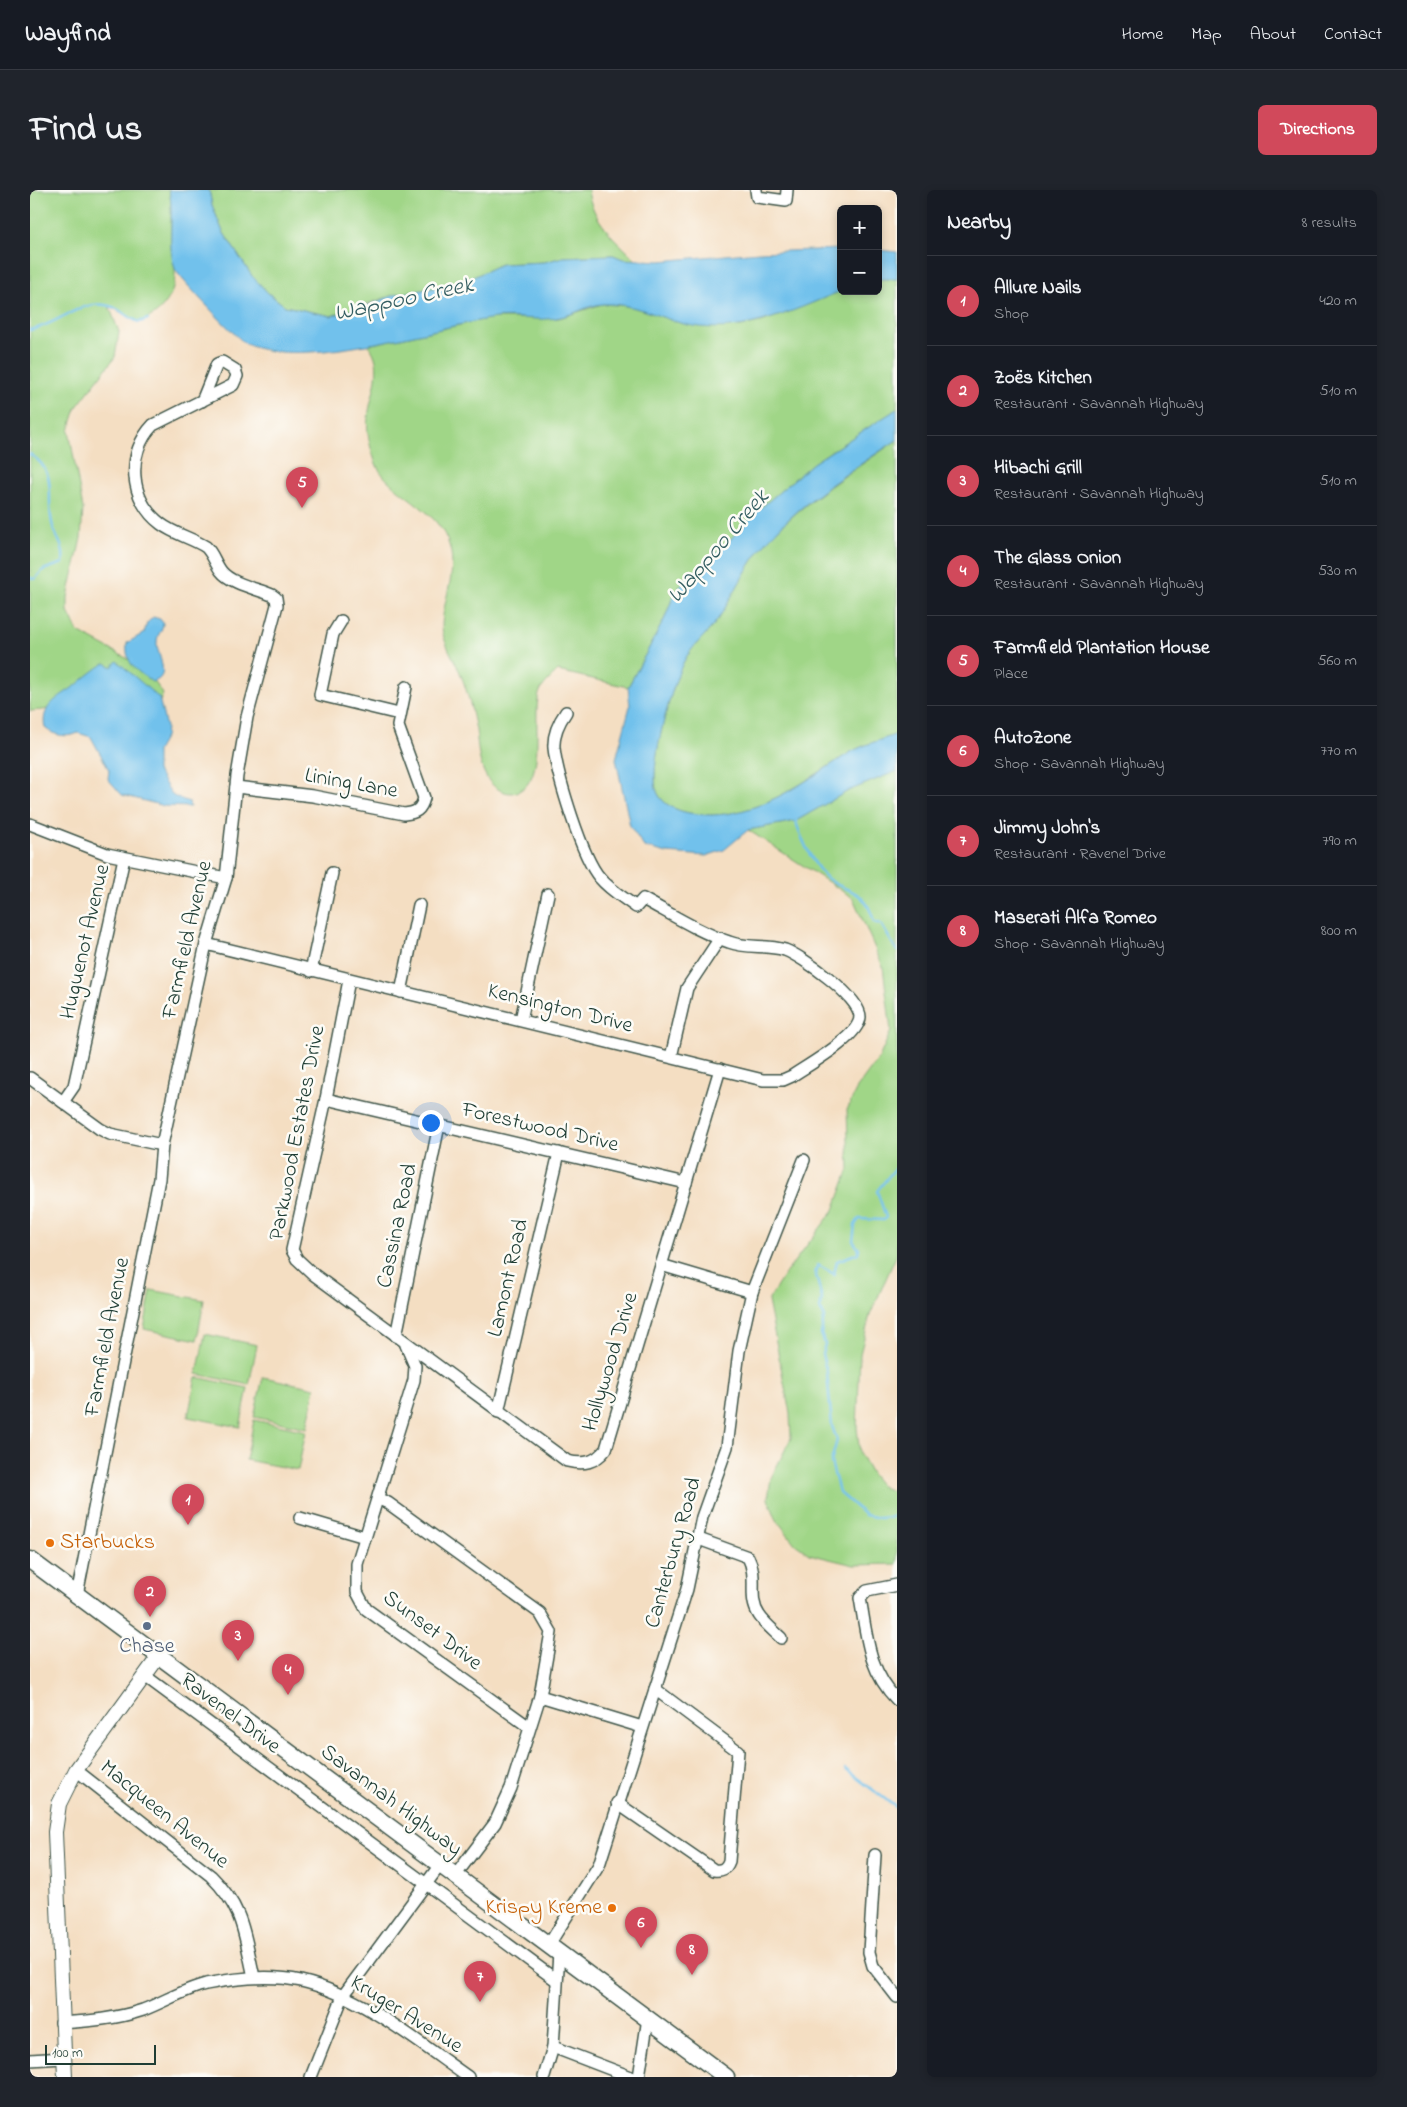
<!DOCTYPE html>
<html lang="en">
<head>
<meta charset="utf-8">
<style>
  :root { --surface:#171b24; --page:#20242c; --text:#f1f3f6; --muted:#9ea1a6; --line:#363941; --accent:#d1495b }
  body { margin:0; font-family:"Indie Flower",sans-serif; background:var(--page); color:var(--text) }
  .controls { position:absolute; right:15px; top:15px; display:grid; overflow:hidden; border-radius:8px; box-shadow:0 2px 8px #0003 }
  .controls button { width:45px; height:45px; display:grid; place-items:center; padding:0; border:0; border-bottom:1px solid var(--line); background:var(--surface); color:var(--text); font:25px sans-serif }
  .scale { position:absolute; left:15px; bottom:12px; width:111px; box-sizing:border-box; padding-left:5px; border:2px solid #1f3d34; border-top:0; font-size:14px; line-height:18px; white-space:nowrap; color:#1f3d34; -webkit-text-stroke:4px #fdfcf7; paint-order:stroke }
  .you { position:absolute; left:400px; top:932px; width:18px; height:18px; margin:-12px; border:4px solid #fff; border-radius:50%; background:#1a73e8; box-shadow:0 0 0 8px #1a73e833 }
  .badge { display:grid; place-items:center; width:32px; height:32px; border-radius:50%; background:var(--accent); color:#fff; font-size:16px; font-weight:700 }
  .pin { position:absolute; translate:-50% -41px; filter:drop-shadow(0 1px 2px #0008) }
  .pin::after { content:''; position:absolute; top:26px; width:18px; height:15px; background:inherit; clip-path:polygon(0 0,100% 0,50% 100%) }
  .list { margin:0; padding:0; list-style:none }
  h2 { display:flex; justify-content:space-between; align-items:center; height:65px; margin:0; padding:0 20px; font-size:21px }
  h2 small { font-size:16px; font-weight:400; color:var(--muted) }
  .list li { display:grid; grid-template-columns:32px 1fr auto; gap:15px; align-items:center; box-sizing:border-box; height:90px; padding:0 20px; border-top:1px solid var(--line) }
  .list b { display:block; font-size:19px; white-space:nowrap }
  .list p { margin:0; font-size:16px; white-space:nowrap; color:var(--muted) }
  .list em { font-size:16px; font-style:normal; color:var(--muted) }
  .map { position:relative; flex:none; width:867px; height:1887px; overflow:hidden; border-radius:8px }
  header { display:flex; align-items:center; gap:30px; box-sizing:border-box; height:70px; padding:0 25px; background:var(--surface); border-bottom:1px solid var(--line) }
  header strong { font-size:24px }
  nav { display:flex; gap:28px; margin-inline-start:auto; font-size:18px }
  .intro { display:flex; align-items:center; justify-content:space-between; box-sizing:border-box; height:120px; padding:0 30px }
  h1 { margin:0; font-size:35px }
  .button { padding:12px 22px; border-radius:8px; background:var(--accent); color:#fff; font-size:18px; font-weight:700 }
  main { display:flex; gap:30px; padding:0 30px }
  aside { flex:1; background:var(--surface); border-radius:8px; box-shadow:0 2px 8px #0003 }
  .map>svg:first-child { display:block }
</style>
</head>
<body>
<header>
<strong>Wayfind</strong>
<nav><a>Home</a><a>Map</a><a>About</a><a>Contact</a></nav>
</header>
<div class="intro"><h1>Find us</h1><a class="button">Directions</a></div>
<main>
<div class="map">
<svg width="867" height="1887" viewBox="0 0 867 1887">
  <rect width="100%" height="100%" fill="#fdfcf7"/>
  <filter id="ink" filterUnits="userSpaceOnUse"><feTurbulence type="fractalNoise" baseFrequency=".02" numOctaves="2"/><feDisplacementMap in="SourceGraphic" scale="10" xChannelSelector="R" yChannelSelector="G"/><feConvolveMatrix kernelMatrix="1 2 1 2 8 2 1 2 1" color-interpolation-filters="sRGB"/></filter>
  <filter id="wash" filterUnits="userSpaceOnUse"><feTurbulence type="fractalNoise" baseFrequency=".0096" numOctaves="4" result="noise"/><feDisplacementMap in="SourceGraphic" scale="20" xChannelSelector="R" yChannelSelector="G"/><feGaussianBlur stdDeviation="1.12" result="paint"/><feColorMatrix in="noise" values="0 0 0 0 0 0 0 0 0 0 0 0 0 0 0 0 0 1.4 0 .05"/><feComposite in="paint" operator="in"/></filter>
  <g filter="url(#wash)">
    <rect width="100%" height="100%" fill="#f4dec2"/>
    <g fill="#a0d687" stroke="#608a5e">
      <path d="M0,0H139C143,17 140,36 141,54C141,63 145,71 145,80C146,106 132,124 109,132L79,116L89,142L85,167L46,218L39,241L53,319L51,348L38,407V422L48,442L98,469L120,485L133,504L125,523L36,515L13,520L0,521Z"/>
      <path d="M179,0H558C562,31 585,49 606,70L593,69L583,65L533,67L515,72L471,74L431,93L364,105L301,126L255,116L238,103L222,86L193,42L182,15Z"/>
      <path d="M862,88L867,89V219L783,273L733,316L677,373L657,387L643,407L634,430L598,497L528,481C522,487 511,496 509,504C502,529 517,587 489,601C477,607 463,598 457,588C448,573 448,556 446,540C442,521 438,503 431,485C426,471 412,452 412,436C413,409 427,385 420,358C409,315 356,304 345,271C340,256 336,242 338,227C341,203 356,175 338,155L461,128H529L572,114L600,116L651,133L674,137L711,136L734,131L811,101H848V89Z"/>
      <path d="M867,250V544C852,550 835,554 821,562C778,588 735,624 682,625C664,625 638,622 628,604C616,583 642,495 653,473C661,456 678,444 688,429C706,402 717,373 739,349C776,309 823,281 867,250Z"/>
      <polygon points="867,581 867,1064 840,1125 830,1164 827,1238 830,1264 842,1285 852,1297 867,1303 867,1374 824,1375 779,1364 765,1354 747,1330 738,1309 741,1288 761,1248 760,1223 738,1111 754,1085 804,1020 819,979 817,920 827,898 849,868 861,841 853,777 823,708 718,640 766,631 818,601"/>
      <polygon points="121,1100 174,1110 167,1150 114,1139"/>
      <polygon points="175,1144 227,1155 219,1195 167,1184"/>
      <polygon points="166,1187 218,1198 210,1237 158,1227"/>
      <polygon points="233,1187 285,1198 277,1238 224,1227"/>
      <polygon points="224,1230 276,1241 268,1280 216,1270"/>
    </g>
    <g fill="#71c1ec" stroke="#487f90">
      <path d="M139,0H179L182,15L193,42L222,86L238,103L255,116L301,126L337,116L364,105L431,93L471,74L515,72L533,67L583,65L593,69L630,71L729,62L811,59V101C760,122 706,149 650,133C624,125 602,113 573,114C559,115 545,124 531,127C508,133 483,124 459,129C397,139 273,180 216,154C210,151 147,86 145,79C136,54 145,26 139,0Z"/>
      <polygon points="848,60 867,62 867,89 848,89"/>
      <path d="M867,219V250C822,280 775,309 739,349C717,373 706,402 688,429C678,444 661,456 653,473C642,495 616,583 628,604C638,622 664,625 682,625C735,624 779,588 821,562C835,554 852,550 867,544V581L818,601L766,631L718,640L694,660L676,666L637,663L614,657L600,636L586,569L600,516L598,497L634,430L643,407L657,387L677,373L733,316L783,273Z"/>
      <path d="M123,427L130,429L133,433C133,440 127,444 127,452C126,464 143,488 122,492C106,480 95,474 97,453L114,443L117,433Z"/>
      <path d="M87,471L129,508L136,537L135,547L127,561V581L143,606L159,612L160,617L134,616L92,605L78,589L79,580L61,547L48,543C38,548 24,546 15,538C9,513 35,505 50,492C58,485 66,479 75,473L82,477Z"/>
    </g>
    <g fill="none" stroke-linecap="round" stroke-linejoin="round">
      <g stroke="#71c1ec" stroke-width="2.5">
        <path d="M0,140C29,135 55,104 85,118C93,122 100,129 109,132L118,129"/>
        <path d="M0,264C31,284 14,308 23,337C28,352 35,356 33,373L13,380L5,389L0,388"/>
        <path d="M766,630C768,643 783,673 792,683C812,706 834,692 844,732L851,734L867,761"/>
        <polyline points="867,976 847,1001 856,1027 854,1030 829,1029 825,1035 823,1051 829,1059 828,1063 807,1071 804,1084 788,1075 785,1081 792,1109 790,1119 794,1127 791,1144 795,1154 792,1164 797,1183 802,1236 807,1250 801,1272 809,1302 835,1325 850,1328 867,1326"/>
        <polyline points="815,1579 867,1618"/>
      </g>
    </g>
  </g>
  <g filter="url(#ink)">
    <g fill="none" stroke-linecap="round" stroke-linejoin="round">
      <defs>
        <g id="minor">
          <polyline points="726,0 727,7 756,11 757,0"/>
          <polyline points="311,431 303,444 290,505 369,524"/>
          <path d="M206,597L283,606L374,624C386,623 391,620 394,608L368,536L376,497"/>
          <polyline points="0,634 77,664 196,688"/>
          <path d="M176,754L733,890H753L762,886C778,875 829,847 830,827C830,807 773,767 755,760C737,754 717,759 699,752C669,742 641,724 613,709L606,717C594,708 580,700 570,688C552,668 527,585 524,558C523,545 529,532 536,522"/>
          <polyline points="281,781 302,683"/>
          <path d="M319,790L296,909L262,1060L267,1069L283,1084L537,1271C554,1275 565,1273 576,1259L690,879"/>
          <polyline points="371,802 389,715"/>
          <polyline points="491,830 518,704"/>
          <polyline points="641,867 657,798 690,748"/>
          <polyline points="0,888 70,939 80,944 132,955"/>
          <polyline points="296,909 656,993"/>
          <polyline points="33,912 44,896 94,668"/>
          <polyline points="631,1075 722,1102"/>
          <polyline points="366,1146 409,935"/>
          <polyline points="376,1155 385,1176 384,1190 327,1374 327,1402 336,1419 499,1537"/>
          <polyline points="468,1222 529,963"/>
          <polyline points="349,1309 358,1313 510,1423 521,1442 510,1506 481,1598 465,1633 425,1686"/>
          <polyline points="270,1328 335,1347"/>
          <path d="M666,1348L718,1367C729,1388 717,1407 729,1425C734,1433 744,1441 751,1448"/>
          <path d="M867,1395L837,1401L830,1408C837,1447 838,1480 867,1510"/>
          <path d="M47,1405L129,989L132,955L176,754L196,688L207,586L217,527L247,415L246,408L242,405C228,399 201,394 191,381C185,373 183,364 176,357C162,348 144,344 131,334C99,310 96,263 123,235L203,195L207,186L205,180L192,172L187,174L172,211"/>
          <polyline points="115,1486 526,1790"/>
          <polyline points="510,1506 612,1537"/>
          <path d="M46,1580L181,1686C214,1719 214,1744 224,1787"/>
          <path d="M587,1613L684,1680C692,1681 696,1679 699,1671L708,1561L625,1499"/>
          <polyline points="845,1665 839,1762 843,1776 867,1807"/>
          <polyline points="518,1756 569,1675 657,1399 672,1327 697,1257 709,1161 722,1102 774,970"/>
          <path d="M31,1833C59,1831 86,1829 113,1820C134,1812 155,1799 176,1794C206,1788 240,1784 271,1791C331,1805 388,1852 438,1887"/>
          <polyline points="523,1857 601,1887"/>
          <polyline points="0,1870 33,1868"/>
          <polyline points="281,1887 313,1806 410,1675"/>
          <polyline points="514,1887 523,1857 529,1763"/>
          <polyline points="609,1887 618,1828"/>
        </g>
        <polyline id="major" points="35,1887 25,1642 29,1614 46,1580 129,1466"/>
        <polyline id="highway" points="0,1370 696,1887"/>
      </defs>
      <use href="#minor" stroke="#3f5549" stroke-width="14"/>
      <use href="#major" stroke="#3f5549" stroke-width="16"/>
      <use href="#highway" stroke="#3f5549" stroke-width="19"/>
      <use href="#minor" stroke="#fff" stroke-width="11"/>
      <use href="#major" stroke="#fff" stroke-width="14"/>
      <use href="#highway" stroke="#fff" stroke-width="16"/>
    </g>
  </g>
  <g fill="#e8710a" stroke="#fdfcf7" stroke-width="2">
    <circle cx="20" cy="1353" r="5"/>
    <circle cx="582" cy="1718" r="5"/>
  </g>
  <circle fill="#5c6f8a" stroke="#fdfcf7" stroke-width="2" cx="117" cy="1436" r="5"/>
  <g text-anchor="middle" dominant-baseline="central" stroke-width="5" stroke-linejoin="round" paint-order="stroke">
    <g font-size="22" fill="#1f3d34" stroke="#fdfcf7">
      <text transform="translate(321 594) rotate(10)">Lining Lane</text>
      <text transform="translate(158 750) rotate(-77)">Farmfield Avenue</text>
      <text transform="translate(56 752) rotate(-77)">Huguenot Avenue</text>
      <text transform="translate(530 819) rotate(14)">Kensington Drive</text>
      <text transform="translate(510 938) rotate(13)">Forestwood Drive</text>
      <text transform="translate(268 943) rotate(-79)">Parkwood Estates Drive</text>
      <text transform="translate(368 1036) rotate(-78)">Cassina Road</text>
      <text transform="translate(479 1088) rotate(-77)">Lamont Road</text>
      <text transform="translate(78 1147) rotate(-79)">Farmfield Avenue</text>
      <text transform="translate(581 1172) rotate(-73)">Hollywood Drive</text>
      <text transform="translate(644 1363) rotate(-74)">Canterbury Road</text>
      <text transform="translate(402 1441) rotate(37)">Sunset Drive</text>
      <text transform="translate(200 1524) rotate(37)">Ravenel Drive</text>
      <text transform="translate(361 1611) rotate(37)">Savannah Highway</text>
      <text transform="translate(134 1625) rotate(39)">Macqueen Avenue</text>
      <text transform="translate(376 1825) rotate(32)">Kruger Avenue</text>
    </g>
    <g font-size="22" fill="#c56008" stroke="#fdfcf7" text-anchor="start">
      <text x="30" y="1353">Starbucks</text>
      <text x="572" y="1718" text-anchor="end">Krispy Kreme</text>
    </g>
    <g font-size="22" fill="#4e5e75" stroke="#fdfcf7">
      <text x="117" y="1457">Chase</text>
    </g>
    <g font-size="24" font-style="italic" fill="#345e62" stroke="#fdfcf7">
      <text transform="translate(374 110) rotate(-12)">Wappoo Creek</text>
      <text transform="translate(689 357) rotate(-49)">Wappoo Creek</text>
    </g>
  </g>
</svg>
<div class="controls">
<button>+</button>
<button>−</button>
</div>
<div class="scale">100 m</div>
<div class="you"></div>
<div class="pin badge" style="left:158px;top:1335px">1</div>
<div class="pin badge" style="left:120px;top:1427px">2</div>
<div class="pin badge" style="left:208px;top:1471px">3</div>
<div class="pin badge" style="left:258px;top:1505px">4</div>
<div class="pin badge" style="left:272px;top:318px">5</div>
<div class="pin badge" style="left:611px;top:1758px">6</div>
<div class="pin badge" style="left:450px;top:1812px">7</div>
<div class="pin badge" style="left:662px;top:1785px">8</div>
</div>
<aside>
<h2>Nearby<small>8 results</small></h2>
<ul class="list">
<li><span class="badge">1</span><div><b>Allure Nails</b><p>Shop</p></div><em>420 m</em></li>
<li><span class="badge">2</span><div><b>Zoës Kitchen</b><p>Restaurant · Savannah Highway</p></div><em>510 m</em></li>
<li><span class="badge">3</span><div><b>Hibachi Grill</b><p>Restaurant · Savannah Highway</p></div><em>510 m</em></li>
<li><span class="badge">4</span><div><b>The Glass Onion</b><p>Restaurant · Savannah Highway</p></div><em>530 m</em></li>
<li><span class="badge">5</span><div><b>Farmfield Plantation House</b><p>Place</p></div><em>560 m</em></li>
<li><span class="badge">6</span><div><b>AutoZone</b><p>Shop · Savannah Highway</p></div><em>770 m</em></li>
<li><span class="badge">7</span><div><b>Jimmy John's</b><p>Restaurant · Ravenel Drive</p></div><em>790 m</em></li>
<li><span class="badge">8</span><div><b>Maserati Alfa Romeo</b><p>Shop · Savannah Highway</p></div><em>800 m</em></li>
</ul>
</aside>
</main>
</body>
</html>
